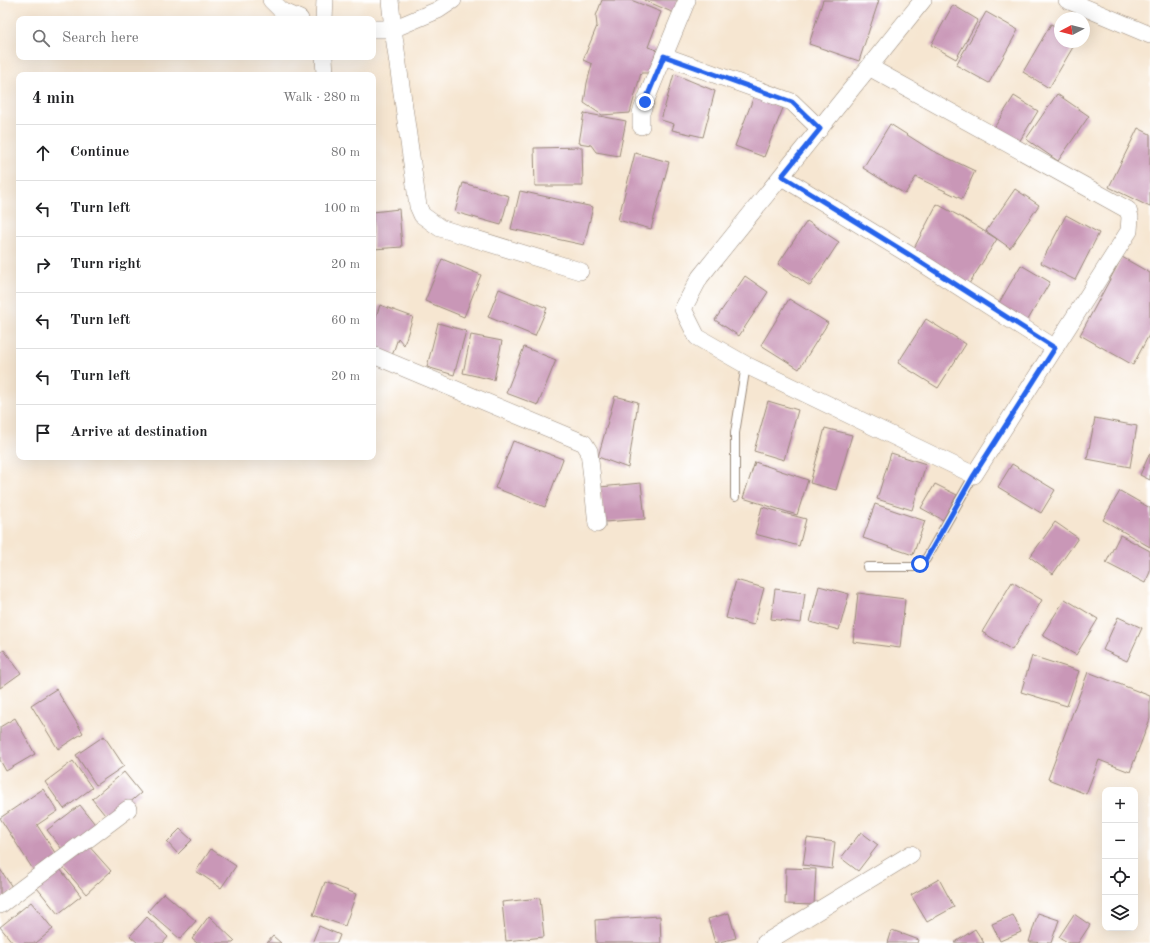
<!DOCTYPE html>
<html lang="en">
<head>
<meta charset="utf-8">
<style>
  :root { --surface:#fff; --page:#f6f6f6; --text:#202124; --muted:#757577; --line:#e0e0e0 }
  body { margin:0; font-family:"Old Standard TT",serif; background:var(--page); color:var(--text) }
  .controls { position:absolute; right:12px; bottom:12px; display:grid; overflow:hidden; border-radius:8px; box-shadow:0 4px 16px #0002 }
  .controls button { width:36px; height:36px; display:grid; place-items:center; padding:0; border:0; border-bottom:1px solid var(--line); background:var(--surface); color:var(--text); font:20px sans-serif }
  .compass { position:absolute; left:1054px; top:12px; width:36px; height:36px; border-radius:50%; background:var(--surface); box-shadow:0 4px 16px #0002; rotate:263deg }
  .stop { position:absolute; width:12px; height:12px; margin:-9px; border:3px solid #2563eb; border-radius:50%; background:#fff }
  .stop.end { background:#2563eb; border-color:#fff; box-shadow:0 1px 4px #0008 }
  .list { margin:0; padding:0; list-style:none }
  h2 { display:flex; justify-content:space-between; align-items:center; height:52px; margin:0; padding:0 16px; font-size:17px }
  h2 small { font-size:13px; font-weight:400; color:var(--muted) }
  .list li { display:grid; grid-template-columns:26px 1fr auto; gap:12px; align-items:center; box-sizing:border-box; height:56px; padding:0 16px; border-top:1px solid var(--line) }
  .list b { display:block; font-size:15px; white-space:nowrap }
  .list em { font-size:13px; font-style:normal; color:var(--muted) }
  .icon { flex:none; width:22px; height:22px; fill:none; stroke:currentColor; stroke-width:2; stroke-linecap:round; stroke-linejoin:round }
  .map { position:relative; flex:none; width:1150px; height:943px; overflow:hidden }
  .search { position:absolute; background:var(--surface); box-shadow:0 4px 16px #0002; left:16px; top:16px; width:360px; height:44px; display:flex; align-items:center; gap:10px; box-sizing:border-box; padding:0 14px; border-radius:8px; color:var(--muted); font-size:15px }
  .panel { position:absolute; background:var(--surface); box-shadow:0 4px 16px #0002; left:16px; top:72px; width:360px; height:388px; border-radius:8px }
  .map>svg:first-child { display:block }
</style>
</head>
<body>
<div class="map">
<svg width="1150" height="943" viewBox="0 0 1150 943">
  <rect width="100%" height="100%" fill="#fff"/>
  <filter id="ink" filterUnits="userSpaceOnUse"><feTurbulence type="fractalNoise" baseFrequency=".025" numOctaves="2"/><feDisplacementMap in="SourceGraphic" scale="8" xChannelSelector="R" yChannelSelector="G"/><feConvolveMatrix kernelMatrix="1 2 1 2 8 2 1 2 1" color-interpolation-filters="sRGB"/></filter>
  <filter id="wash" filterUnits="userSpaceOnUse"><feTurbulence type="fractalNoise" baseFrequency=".012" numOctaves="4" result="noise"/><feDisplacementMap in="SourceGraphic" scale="16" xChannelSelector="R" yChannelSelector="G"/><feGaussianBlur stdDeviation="0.9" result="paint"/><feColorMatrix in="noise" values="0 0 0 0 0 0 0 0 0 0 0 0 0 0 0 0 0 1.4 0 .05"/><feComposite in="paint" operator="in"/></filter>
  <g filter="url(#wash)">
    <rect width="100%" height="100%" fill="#f6e6d1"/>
    <g id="blocks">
      <g fill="#c997b7">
        <polygon points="602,0 631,0 661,12 648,47 657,50 648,73 641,73 630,113 602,115 584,103 587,83 592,64 583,60 597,26 596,16"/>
        <polygon points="644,0 679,0 674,13"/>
        <polygon points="823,0 879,0 859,61 809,44"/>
        <polygon points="953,5 978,20 956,59 931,45"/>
        <polygon points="986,12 1018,30 989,83 956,65"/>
        <polygon points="1051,24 1060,29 1060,42 1076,42 1049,88 1023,72"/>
        <polygon points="674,74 715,91 703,137 672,130 674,124 661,120"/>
        <polygon points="1057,94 1089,116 1058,161 1026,139"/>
        <polygon points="754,96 783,108 764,157 735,146"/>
        <polygon points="1014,96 1038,111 1016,147 992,131"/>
        <polygon points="584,113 626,121 619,156 596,152 591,145 579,143"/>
        <polygon points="890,124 931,150 975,171 962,199 916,177 905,194 863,168"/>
        <polygon points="1138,128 1150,134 1150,207 1109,187"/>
        <polygon points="582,147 583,186 535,186 534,148"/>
        <polygon points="635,153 669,162 651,229 618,220"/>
        <polygon points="463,183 509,196 501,225 455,212"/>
        <polygon points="1015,189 1039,205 1010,248 986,231"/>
        <polygon points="520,191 593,207 584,245 511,229"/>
        <polygon points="937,204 961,217 997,239 967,287 912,252"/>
        <polygon points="399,209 402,247 373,249 373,212"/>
        <polygon points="1066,215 1099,233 1075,280 1041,263"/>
        <polygon points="807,221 839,242 810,286 778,264"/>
        <polygon points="1122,257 1150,273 1150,333 1133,365 1080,335"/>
        <polygon points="442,259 481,275 464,317 425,301"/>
        <polygon points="1021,265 1050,282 1025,325 996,308"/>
        <polygon points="745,276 768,292 739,336 715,320"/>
        <polygon points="499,289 547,308 535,336 488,317"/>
        <polygon points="789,299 828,323 799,369 761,345"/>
        <polygon points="380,305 413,317 404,345 398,338 392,356 373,349 373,325"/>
        <polygon points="926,319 966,344 938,388 898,363"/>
        <polygon points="438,323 466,331 454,375 427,367"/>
        <polygon points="471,335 502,341 494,380 463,373"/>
        <polygon points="524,347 556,360 538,405 506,393"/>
        <polygon points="615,396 638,402 628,468 598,457"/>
        <polygon points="768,401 798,410 784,460 754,451"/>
        <polygon points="1095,418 1137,426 1130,467 1087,459"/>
        <polygon points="825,428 852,435 836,490 810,483"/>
        <polygon points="513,441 563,459 545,507 495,488"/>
        <polygon points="891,453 926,464 912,510 877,499"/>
        <polygon points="1150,453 1150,480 1140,475"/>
        <polygon points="755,462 808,480 797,515 743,498"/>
        <polygon points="1012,464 1055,490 1041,513 998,487"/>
        <polygon points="641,483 645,519 604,522 600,487"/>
        <polygon points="935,484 957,495 943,520 921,508"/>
        <polygon points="1120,491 1150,508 1150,547 1103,520"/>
        <polygon points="875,504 925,521 913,555 863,538"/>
        <polygon points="762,507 806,519 799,546 755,534"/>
        <polygon points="1055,522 1078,538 1053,574 1030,557"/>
        <polygon points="1120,535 1150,551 1150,572 1145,583 1106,563"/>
        <polygon points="736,580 764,588 754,625 726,618"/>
        <polygon points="1012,582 1042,600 1012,650 982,632"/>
        <polygon points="819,586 849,594 839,630 810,622"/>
        <polygon points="775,589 805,593 801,623 771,619"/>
        <polygon points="858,593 905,599 900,648 853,642"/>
        <polygon points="1065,599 1098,619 1076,655 1042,635"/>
        <polygon points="1118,617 1142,628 1127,661 1103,650"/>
        <polygon points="4,650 21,673 0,688 0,653"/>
        <polygon points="1032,656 1079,671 1067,706 1021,692"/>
        <polygon points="1088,672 1150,696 1150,719 1130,772 1099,760 1086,794 1048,779"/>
        <polygon points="56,689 83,733 58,749 31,705"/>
        <polygon points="15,718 35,754 6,771 0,760 0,727"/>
        <polygon points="104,736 124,766 96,785 76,755"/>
        <polygon points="73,761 92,788 64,809 45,782"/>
        <polygon points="124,772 141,793 109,820 92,799"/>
        <polygon points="43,789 58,811 37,825 59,859 36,874 0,818"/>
        <polygon points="80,805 98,828 65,853 47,830"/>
        <polygon points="180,829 192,840 178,854 167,842"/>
        <polygon points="861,832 878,845 858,871 841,858"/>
        <polygon points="807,838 835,842 832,869 803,865"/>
        <polygon points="87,844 111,871 86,894 62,866"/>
        <polygon points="211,849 236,866 221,888 196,871"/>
        <polygon points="786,868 816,869 814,905 785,904"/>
        <polygon points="0,869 14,890 0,900"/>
        <polygon points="60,869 81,896 58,914 37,888"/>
        <polygon points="939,879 954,907 927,922 911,895"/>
        <polygon points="325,882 356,894 345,926 313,915"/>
        <polygon points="164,893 196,921 180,939 148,911"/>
        <polygon points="540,898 544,937 506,941 502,902"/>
        <polygon points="31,902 53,929 36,943 13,943 0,927"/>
        <polygon points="729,913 736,938 715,943 708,919"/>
        <polygon points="1038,913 1059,920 1051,943 1029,942"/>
        <polygon points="1074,914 1090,925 1078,943 1069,943 1059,937"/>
        <polygon points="1013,915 1021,932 1000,941 992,924"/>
        <polygon points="209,916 235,941 233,943 197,943 192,939"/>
        <polygon points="660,916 661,943 596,943 595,920"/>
        <polygon points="147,917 168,937 163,943 138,943 130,936"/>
        <polygon points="319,926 340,935 337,943 312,943"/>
        <polygon points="975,929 984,943 954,943"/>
        <polygon points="892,930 919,940 918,943 888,943"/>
        <polygon points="273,936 281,943 267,943"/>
      </g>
    </g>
  </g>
  <g filter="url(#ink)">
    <use href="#blocks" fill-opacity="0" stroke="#988878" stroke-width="1"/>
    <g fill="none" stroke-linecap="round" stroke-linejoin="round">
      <defs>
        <g id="service">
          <polyline points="735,497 735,433 746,365"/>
          <polyline points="867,567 914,567 920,565 926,559 974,475"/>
        </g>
        <g id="minor">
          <polyline points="271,0 282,11 300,19"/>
          <polyline points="390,0 393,29 418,206 422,215 440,228 580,271"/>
          <polyline points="1067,0 1150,35"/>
          <polyline points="324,19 325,0"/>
          <polyline points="373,29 393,29 438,10 453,0"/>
          <polyline points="664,56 792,102 820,129"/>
          <polyline points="324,57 325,75"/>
          <polyline points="869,67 1128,210 1130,217 1129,231 974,475 746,365 697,337 683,309 700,277 923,0"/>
          <polyline points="641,126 641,113 645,102 687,0"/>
          <polyline points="782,177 908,254 1055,348"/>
          <polyline points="373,355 584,443 589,451 597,524"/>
          <polyline points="0,905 128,809"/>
          <polyline points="765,943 911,854"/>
        </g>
      </defs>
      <use href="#service" stroke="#988878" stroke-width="10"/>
      <use href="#minor" stroke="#988878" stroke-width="18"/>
      <use href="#service" stroke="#fff" stroke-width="8"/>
      <use href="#minor" stroke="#fff" stroke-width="17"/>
    </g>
  </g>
  <g fill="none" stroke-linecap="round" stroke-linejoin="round" filter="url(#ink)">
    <polyline stroke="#2563eb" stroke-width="5" points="645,102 664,56 792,102 820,129 782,176 908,254 1055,348 974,475 926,559 920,564"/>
  </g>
</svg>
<div class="controls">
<button>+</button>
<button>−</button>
<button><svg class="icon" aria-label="locate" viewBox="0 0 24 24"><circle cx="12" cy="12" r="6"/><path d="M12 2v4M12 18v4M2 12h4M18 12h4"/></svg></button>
<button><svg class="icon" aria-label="layers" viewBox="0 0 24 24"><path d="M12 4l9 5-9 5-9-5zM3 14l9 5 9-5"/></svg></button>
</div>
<svg class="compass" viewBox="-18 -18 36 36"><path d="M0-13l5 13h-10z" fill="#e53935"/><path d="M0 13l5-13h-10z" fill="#757577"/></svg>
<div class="stop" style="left:920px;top:564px"></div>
<div class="stop end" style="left:645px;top:102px"></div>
<div class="search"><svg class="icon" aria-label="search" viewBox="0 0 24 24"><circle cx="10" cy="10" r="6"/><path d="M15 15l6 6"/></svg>Search here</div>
<section class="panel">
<h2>4 min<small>Walk · 280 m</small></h2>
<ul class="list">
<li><svg class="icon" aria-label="ahead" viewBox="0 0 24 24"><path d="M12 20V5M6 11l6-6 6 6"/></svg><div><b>Continue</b></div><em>80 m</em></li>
<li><svg class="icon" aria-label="left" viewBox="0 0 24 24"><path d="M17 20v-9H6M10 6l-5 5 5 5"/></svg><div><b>Turn left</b></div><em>100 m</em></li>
<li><svg class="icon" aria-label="right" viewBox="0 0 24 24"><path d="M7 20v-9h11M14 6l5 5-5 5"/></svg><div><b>Turn right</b></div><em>20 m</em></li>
<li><svg class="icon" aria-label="left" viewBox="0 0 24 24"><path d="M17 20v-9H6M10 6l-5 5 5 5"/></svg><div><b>Turn left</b></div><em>60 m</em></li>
<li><svg class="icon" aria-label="left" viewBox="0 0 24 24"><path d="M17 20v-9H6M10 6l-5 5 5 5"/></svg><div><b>Turn left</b></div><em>20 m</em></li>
<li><svg class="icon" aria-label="arrive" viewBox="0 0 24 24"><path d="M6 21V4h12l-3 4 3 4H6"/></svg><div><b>Arrive at destination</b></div></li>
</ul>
</section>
</div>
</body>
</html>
